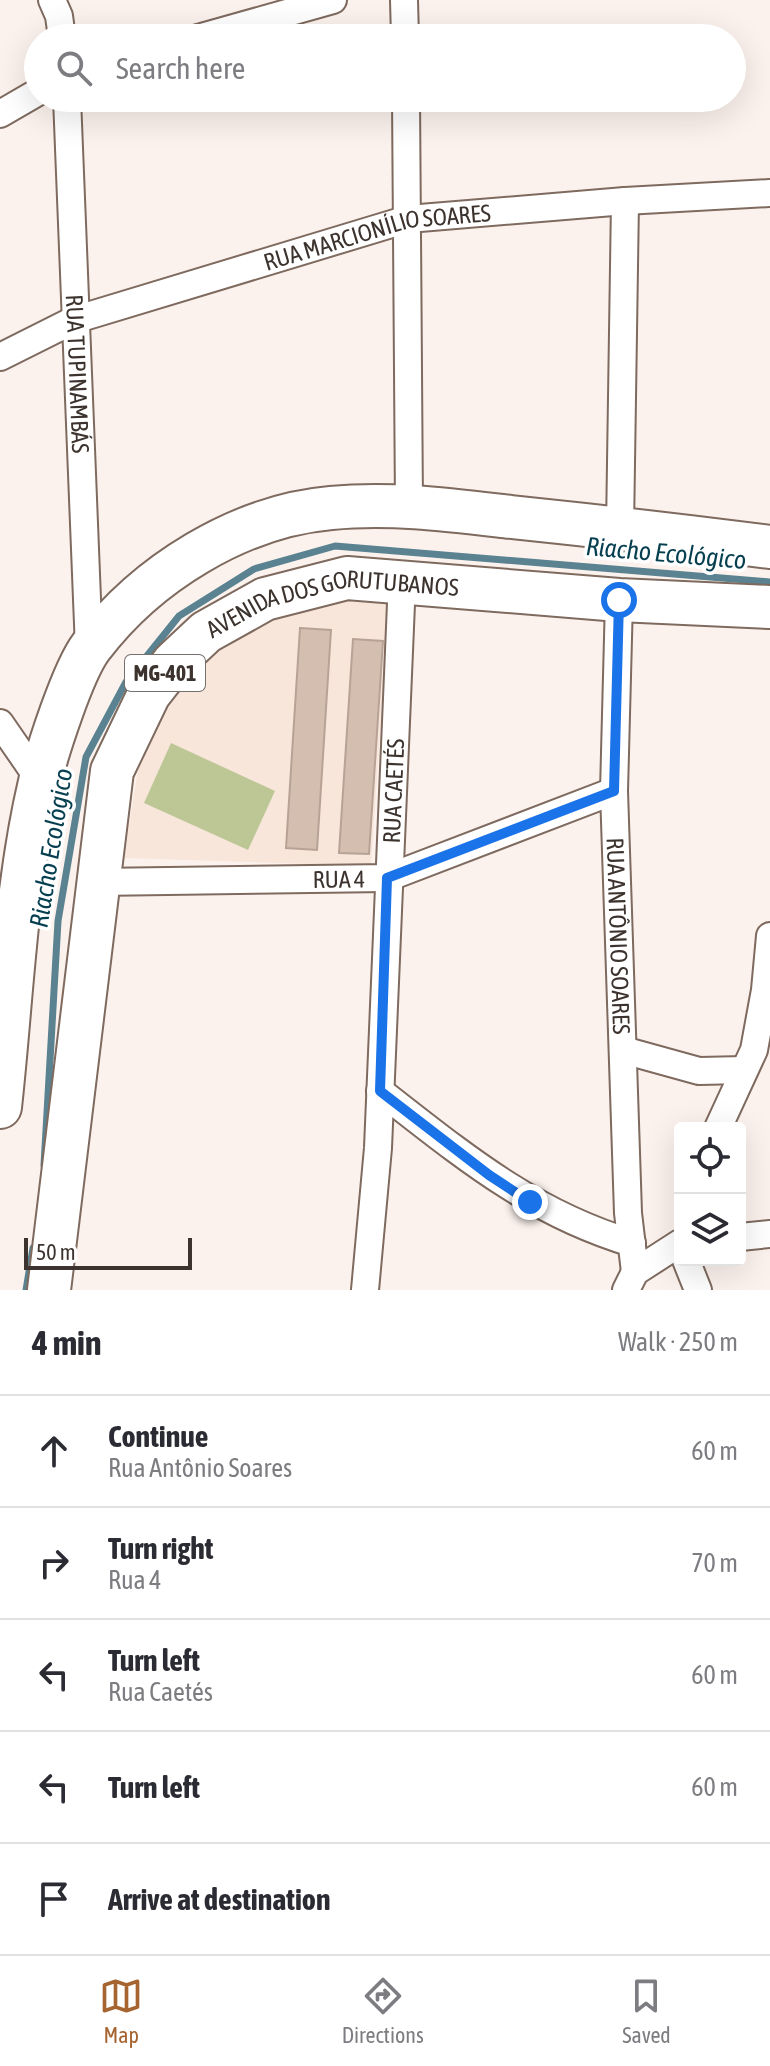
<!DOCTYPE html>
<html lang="en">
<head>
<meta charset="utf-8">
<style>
  :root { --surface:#fff; --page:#f2f2f3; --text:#2b2b33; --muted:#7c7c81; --line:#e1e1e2; --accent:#a66430 }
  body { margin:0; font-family:"Asap Condensed",sans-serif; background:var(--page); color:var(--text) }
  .controls { position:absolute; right:24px; bottom:24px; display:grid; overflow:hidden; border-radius:8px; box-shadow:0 8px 32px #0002 }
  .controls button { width:72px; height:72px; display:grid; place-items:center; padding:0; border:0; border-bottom:2px solid var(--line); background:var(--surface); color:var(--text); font:40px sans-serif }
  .scale { position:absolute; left:24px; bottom:20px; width:168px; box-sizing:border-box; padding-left:8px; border:4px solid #3c332e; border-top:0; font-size:22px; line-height:28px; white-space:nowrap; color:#3c332e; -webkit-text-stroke:6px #fff; paint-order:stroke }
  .stop { position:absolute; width:24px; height:24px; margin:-18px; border:6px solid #1a73e8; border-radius:50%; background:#fff }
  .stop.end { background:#1a73e8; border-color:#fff; box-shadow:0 2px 8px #0008 }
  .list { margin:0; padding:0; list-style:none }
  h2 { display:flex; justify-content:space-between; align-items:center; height:104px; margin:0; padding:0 32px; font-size:34px }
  h2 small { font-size:26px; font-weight:400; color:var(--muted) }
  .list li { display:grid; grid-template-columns:52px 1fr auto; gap:24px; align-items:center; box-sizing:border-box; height:112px; padding:0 32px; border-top:2px solid var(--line) }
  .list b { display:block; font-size:30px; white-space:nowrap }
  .list p { margin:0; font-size:26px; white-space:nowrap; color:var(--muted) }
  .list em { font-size:26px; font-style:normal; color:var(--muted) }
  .icon { flex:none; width:44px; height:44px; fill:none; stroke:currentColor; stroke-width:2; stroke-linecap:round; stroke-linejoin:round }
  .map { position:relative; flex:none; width:770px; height:1290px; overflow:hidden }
  .search { position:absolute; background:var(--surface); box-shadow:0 8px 32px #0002; left:24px; right:24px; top:24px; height:88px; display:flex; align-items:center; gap:20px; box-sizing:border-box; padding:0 28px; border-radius:44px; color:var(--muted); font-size:30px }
  .sheet { height:664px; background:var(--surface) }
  nav { display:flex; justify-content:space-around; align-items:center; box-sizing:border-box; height:112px; border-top:2px solid var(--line); background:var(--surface); font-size:22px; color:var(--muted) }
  nav a { display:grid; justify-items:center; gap:4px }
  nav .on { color:var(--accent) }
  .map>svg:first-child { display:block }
</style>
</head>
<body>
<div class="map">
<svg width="770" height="1290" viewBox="0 0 770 1290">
  <rect width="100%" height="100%" fill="#fcf2ed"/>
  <polygon fill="#f8e6db" points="360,593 389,600 371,866 124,858 139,762 168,698 223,645 292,610"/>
  <polygon fill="#bdc796" points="171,743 275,791 248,850 144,803"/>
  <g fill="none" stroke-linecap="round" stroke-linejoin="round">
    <g stroke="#5a8290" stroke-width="7">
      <polyline points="44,1165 58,921 86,757 126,682 179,616 254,569 335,546 770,582"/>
      <polyline points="26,1290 33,1248"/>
    </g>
  </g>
  <g fill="#d4beb0" stroke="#b7a295" stroke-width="2">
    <polygon points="300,628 331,630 317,850 286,848"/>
    <polygon points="353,639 383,641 369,854 339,853"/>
  </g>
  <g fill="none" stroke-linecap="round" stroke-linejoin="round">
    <defs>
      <g id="minor">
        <polyline points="52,0 59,16 62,38"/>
        <polyline points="404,0 405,38"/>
        <polyline points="198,38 333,0"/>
        <path id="s1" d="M67,98L89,649"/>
        <polyline points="406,98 409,506"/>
        <polyline points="0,114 38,92"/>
        <path id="s2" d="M0,357L74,320L408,219L625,201L770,193"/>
        <polyline points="620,529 625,201"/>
        <path id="s3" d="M619,600L614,791L628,1213L635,1272"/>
        <polyline points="0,723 40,781"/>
        <path id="s4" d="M97,882L387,878L614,791"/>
        <polyline points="623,1050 699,1071 744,1070"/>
        <path d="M380,1091C461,1154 531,1213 632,1243"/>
        <polyline points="718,1128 754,1050 765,990 770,936"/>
        <polyline points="740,1237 770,1234"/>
        <polyline points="686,1260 698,1290"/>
        <path id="s5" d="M365,1290L378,1148L402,580"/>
        <polyline points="626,1290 635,1272 680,1243"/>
      </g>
      <g id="primary">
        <path d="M0,1107C12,999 15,888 40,782C47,751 73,671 91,647C146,574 239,516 331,508C391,502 451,510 511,517C598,526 684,536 770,547"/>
        <path id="s6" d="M49,1290L112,771L149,694L174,662L206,632L265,599L347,578L619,600L770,607"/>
      </g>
    </defs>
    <use href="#minor" stroke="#7e6a5e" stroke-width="30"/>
    <use href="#primary" stroke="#7e6a5e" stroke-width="46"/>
    <use href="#minor" stroke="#fff" stroke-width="26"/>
    <use href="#primary" stroke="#fff" stroke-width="42"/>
  </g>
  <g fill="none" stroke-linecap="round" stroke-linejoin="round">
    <polyline stroke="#1a73e8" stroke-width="10" points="530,1202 489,1175 380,1091 387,878 614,791 619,600"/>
  </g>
  <g text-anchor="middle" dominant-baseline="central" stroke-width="7" stroke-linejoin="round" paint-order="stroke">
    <rect fill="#fff" stroke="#76706d" stroke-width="2" x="125" y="655" width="80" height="36" rx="6"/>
    <g font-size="22" font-weight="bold" fill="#3c332e">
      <text x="165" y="673">MG-401</text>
    </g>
    <g font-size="24" fill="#3c332e" stroke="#fff">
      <text stroke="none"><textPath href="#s2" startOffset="398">RUA MARCIONÍLIO SOARES</textPath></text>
      <text stroke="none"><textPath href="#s1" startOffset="276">RUA TUPINAMBÁS</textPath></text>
      <text stroke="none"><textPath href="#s6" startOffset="826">AVENIDA DOS GORUTUBANOS</textPath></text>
      <text stroke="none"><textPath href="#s5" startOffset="500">RUA CAETÉS</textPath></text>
      <text stroke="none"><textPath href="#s4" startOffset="242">RUA 4</textPath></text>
      <text stroke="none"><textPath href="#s3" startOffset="336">RUA ANTÔNIO SOARES</textPath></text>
    </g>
    <g font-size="26" font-style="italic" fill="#063f50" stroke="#fff">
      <text transform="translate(666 553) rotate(5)">Riacho Ecológico</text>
      <text transform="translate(51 848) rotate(-81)">Riacho Ecológico</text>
    </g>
  </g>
</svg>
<div class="controls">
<button><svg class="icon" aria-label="locate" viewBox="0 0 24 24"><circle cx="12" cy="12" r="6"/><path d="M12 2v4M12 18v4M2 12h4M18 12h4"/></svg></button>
<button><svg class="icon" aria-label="layers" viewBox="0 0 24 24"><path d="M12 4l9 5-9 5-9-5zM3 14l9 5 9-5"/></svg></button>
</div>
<div class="scale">50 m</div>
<div class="stop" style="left:619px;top:600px"></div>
<div class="stop end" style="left:530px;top:1202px"></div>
<div class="search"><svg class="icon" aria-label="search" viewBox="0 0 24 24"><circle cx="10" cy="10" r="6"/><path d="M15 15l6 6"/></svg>Search here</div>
</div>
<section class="sheet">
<h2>4 min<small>Walk · 250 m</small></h2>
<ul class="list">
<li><svg class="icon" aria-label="ahead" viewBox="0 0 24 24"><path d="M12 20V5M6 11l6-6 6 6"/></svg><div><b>Continue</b><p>Rua Antônio Soares</p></div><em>60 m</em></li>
<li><svg class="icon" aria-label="right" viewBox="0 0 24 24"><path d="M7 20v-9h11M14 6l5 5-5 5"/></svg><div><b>Turn right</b><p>Rua 4</p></div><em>70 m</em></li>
<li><svg class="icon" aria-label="left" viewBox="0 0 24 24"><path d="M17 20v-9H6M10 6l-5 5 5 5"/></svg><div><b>Turn left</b><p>Rua Caetés</p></div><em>60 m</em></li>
<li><svg class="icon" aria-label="left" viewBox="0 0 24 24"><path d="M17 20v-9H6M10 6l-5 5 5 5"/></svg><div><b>Turn left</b></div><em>60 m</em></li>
<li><svg class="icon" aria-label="arrive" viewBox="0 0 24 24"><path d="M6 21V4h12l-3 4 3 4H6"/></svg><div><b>Arrive at destination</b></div></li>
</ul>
</section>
<nav>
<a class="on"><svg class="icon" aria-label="map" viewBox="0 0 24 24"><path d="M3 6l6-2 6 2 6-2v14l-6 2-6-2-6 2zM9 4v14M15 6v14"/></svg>Map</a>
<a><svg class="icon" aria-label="directions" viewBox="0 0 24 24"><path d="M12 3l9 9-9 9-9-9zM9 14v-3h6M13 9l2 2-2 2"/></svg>Directions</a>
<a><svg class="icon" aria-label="saved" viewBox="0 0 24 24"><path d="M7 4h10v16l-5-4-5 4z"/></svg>Saved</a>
</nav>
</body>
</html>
